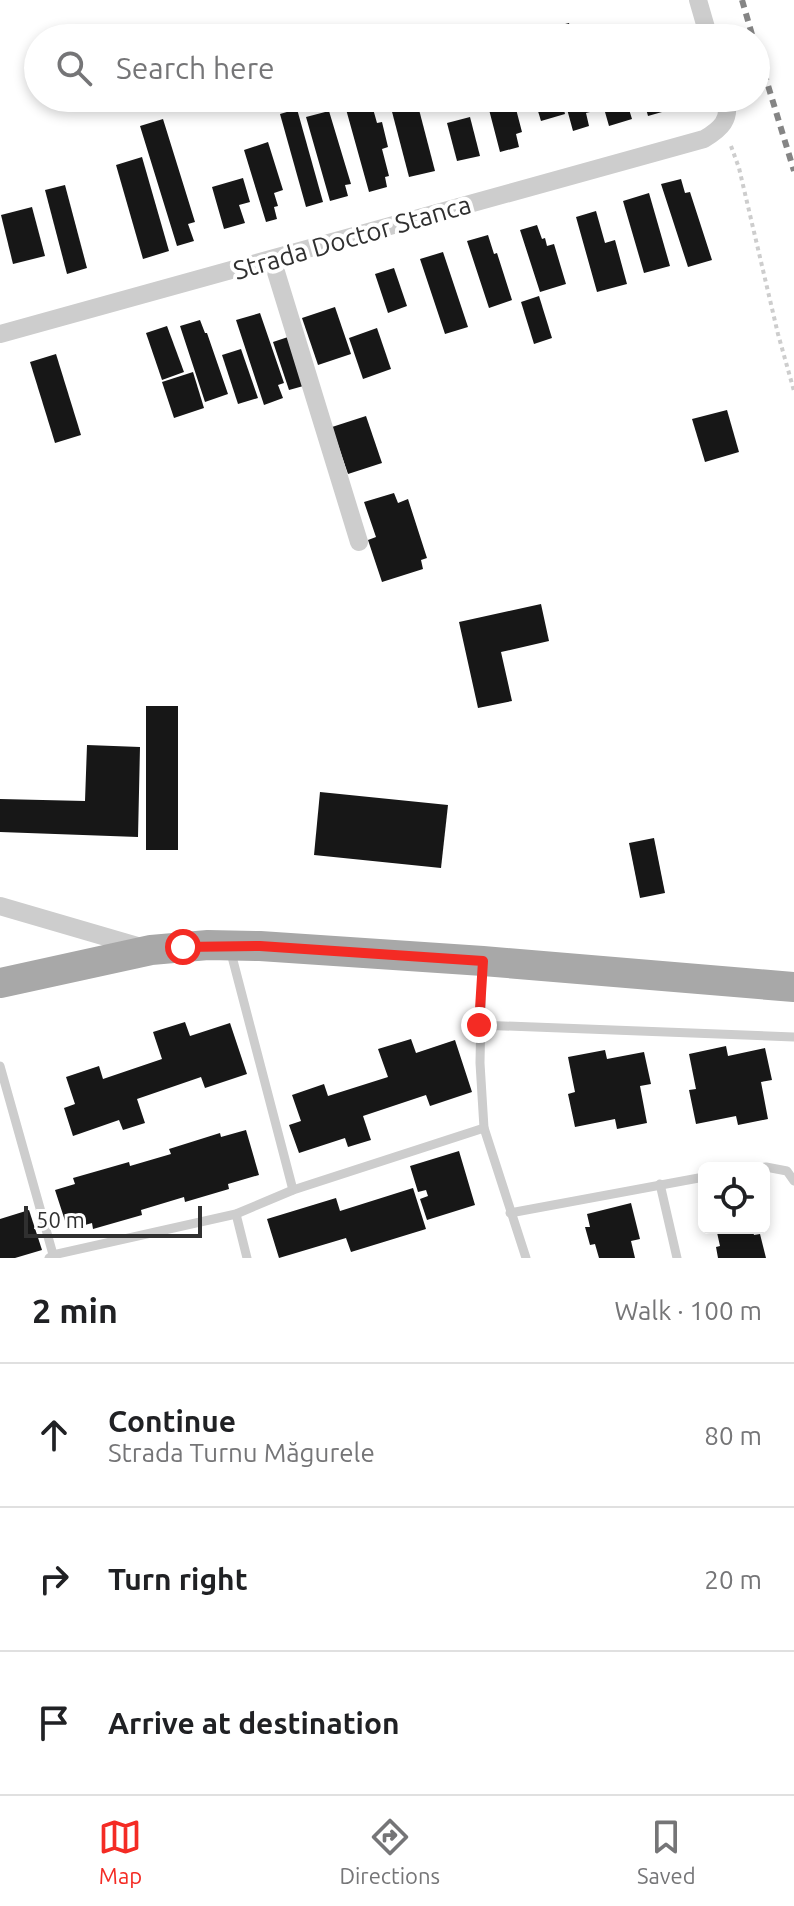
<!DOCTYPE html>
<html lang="en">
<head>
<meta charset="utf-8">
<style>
  :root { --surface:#fff; --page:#f2f2f2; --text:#202124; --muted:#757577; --line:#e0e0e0; --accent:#f42b24 }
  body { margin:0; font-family:Ubuntu,sans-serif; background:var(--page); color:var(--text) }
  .controls { position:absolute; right:24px; bottom:24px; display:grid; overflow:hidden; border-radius:12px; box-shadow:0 4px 12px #0003 }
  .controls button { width:72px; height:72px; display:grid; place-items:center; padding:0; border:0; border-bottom:2px solid var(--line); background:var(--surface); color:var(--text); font:40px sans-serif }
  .scale { position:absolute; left:24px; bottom:20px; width:178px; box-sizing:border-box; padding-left:8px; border:4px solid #303030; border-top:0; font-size:22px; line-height:28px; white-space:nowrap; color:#303030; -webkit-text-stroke:6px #fff; paint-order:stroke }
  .stop { position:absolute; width:24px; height:24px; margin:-18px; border:6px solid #f42b24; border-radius:50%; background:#fff }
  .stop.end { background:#f42b24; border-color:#fff; box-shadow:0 2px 8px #0008 }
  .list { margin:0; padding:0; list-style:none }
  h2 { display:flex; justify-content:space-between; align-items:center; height:104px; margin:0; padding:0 32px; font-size:34px }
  h2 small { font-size:26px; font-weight:400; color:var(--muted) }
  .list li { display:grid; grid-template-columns:52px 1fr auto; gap:24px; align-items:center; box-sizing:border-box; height:144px; padding:0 32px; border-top:2px solid var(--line) }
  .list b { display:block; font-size:30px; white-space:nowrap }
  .list p { margin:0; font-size:26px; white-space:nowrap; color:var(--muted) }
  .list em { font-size:26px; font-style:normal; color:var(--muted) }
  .icon { flex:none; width:44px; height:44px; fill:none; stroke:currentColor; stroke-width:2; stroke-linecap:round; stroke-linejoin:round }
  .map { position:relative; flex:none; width:794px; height:1258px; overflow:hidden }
  .search { position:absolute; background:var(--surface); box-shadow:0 4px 12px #0003; left:24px; right:24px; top:24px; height:88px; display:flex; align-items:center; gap:20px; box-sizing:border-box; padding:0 28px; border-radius:44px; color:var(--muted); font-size:30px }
  .sheet { height:536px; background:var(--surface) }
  nav { display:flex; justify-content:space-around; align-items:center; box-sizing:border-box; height:112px; border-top:2px solid var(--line); background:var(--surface); font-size:22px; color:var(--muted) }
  nav a { display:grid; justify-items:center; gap:4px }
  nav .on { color:var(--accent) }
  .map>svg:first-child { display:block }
</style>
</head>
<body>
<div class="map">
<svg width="794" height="1258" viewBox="0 0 794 1258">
  <rect width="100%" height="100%" fill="#fff"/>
  <g fill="#171717">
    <polygon points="569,23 573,38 549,38 546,29"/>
    <polygon points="360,98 370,98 377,123 382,122 388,147 382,149 389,176 385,177 387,187 369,192 344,102"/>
    <polygon points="412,98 416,98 435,171 409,177 390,104"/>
    <polygon points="486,98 520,98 523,107 516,109 522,132 516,134 519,147 500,152"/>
    <polygon points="534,98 561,98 565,114 541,121"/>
    <polygon points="564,98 591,98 594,111 586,113 589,126 573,131"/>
    <polygon points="601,98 631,98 633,105 628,106 632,119 609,126"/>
    <polygon points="643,98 673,98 676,108 648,116"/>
    <polygon points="297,109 323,202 306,207 280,114"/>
    <polygon points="329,111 351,184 345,185 348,196 330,201 306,117"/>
    <polygon points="470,117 480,156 457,161 447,123"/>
    <polygon points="163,119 195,222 188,224 194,241 177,246 140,126"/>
    <polygon points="268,142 283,190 274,193 278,206 274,207 277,219 266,222 244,150"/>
    <polygon points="142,157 169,251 143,259 116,165"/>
    <polygon points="243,178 250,202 239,205 245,223 224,229 212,187"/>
    <polygon points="681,179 685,193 690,192 712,260 688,267 661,184"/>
    <polygon points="65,185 87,268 67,274 45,190"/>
    <polygon points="649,193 670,266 644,273 623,201"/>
    <polygon points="32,207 45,256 13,264 1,215"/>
    <polygon points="596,211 605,243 615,240 627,284 597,292 576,217"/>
    <polygon points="537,225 542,239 545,238 547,246 554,244 566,284 540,292 520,230"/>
    <polygon points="488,235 494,254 497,253 512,300 489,308 467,241"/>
    <polygon points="443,252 468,327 445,334 420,259"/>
    <polygon points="394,268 407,306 388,313 375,274"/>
    <polygon points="539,296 552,338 534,344 521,302"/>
    <polygon points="335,307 351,354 318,365 302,318"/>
    <polygon points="260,313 284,383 278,385 283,398 264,405 236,320"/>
    <polygon points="200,320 205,333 207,333 228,394 205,402 180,326"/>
    <polygon points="167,326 184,372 162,380 146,333"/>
    <polygon points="377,328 391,369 363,379 349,338"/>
    <polygon points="291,336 307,385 289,390 273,342"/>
    <polygon points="241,349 258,398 238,404 222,355"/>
    <polygon points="56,354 81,435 55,443 30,362"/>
    <polygon points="193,372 204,408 174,418 162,382"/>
    <polygon points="727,410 739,452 705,462 692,419"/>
    <polygon points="366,416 382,463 348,474 332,427"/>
    <polygon points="394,493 398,503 408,499 427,558 421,560 423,569 382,582 368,540 376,537 364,502"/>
    <polygon points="541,604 549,641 501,652 512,701 478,708 459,622"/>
    <rect x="146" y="706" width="32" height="144"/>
    <polygon points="87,745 140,747 138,837 0,832 0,799 85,801"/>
    <polygon points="320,792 448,805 441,868 314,855"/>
    <polygon points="654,838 665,893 640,898 629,843"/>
    <polygon points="185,1022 190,1036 230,1023 247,1074 205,1088 201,1077 137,1099 145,1123 123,1130 119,1120 73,1136 64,1108 75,1104 66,1077 99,1066 103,1079 162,1059 153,1032"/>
    <polygon points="411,1039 416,1053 455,1040 472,1092 430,1106 426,1095 363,1116 371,1140 348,1147 345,1138 299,1153 289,1125 301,1121 292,1095 324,1084 328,1096 388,1077 378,1049"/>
    <polygon points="726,1046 728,1056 765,1048 772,1080 761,1082 768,1119 738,1125 736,1116 696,1124 689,1090 696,1089 689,1054"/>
    <polygon points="605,1050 607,1059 644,1052 651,1084 640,1086 647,1123 617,1129 615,1119 575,1127 568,1094 575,1092 568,1057"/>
    <polygon points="246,1130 259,1175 228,1184 229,1189 185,1202 184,1197 141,1210 142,1215 93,1229 92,1223 68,1230 55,1190 75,1184 73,1178 129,1162 130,1166 171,1154 169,1149 220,1133 221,1137"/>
    <polygon points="459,1151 475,1205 427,1220 420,1199 428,1196 426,1190 418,1192 410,1166"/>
    <polygon points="413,1188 426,1229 351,1252 346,1238 279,1258 267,1219 336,1198 340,1211"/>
    <polygon points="631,1203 640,1239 631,1241 635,1258 599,1258 595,1244 590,1245 585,1227 590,1227 587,1214"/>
    <polygon points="29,1210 42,1250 15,1258 0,1258 0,1219"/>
    <polygon points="716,1228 752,1228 754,1235 760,1234 766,1258 718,1258 716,1247 720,1246"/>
  </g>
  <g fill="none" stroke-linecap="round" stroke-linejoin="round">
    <polyline stroke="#cdcdcd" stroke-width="4" stroke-dasharray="4 4" stroke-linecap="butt" points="731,146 739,168 778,334 794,391"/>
    <g stroke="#cdcdcd" stroke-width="9">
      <polyline points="230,949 293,1190"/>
      <polyline points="482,965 480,1063 484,1128 526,1258"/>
      <polyline points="479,1025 794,1037"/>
      <polyline points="0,1066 54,1258"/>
      <polyline points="760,1168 766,1167 787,1171 794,1181"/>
      <polyline points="660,1184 677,1258"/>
      <polyline points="510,1213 704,1177"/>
      <polyline points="236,1214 247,1258"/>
      <polyline points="49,1258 53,1255 236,1214 293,1190 484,1128"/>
    </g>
    <g stroke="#cdcdcd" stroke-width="18">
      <polyline points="698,0 709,38"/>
      <polyline points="272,259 359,542"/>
      <path d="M0,334L704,139C721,129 731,120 726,98"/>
      <polyline points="0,906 144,948"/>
    </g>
    <polyline stroke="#a8a8a8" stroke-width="30" points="0,983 151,950 208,945 260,946 483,961 794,987"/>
    <g stroke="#858585" stroke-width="6" stroke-dasharray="8 6" stroke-linecap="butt">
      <polyline points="742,0 753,38"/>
      <polyline points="756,46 794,171"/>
    </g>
  </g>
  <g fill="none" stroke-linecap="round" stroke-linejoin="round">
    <polyline stroke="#f42b24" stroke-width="10" points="183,947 260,946 483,961 479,1025"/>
  </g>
  <g text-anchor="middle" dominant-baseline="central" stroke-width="8" stroke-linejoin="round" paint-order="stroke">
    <g font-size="26" fill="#303030" stroke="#fff">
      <text transform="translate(352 237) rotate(-16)">Strada Doctor Stanca</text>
    </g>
  </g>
</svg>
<div class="controls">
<button><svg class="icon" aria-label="locate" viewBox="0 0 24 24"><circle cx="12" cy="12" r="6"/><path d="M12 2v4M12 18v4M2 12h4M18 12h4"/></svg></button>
</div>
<div class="scale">50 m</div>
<div class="stop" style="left:183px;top:947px"></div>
<div class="stop end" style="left:479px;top:1025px"></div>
<div class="search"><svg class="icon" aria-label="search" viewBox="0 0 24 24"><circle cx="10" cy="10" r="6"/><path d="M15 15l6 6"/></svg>Search here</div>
</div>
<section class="sheet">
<h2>2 min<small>Walk · 100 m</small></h2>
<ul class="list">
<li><svg class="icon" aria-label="ahead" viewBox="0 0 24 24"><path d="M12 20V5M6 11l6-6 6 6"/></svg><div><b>Continue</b><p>Strada Turnu Măgurele</p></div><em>80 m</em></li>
<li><svg class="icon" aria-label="right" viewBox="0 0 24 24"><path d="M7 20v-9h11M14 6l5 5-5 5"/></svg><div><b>Turn right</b></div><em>20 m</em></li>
<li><svg class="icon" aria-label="arrive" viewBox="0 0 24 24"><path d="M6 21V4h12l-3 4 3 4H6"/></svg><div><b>Arrive at destination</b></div></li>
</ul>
</section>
<nav>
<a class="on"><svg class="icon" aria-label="map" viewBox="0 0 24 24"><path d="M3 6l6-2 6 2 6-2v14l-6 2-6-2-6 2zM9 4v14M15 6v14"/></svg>Map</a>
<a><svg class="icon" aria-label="directions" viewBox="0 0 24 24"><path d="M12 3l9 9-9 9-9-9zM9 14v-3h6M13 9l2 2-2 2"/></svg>Directions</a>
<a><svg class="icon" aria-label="saved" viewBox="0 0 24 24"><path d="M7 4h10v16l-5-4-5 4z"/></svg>Saved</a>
</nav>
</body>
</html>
